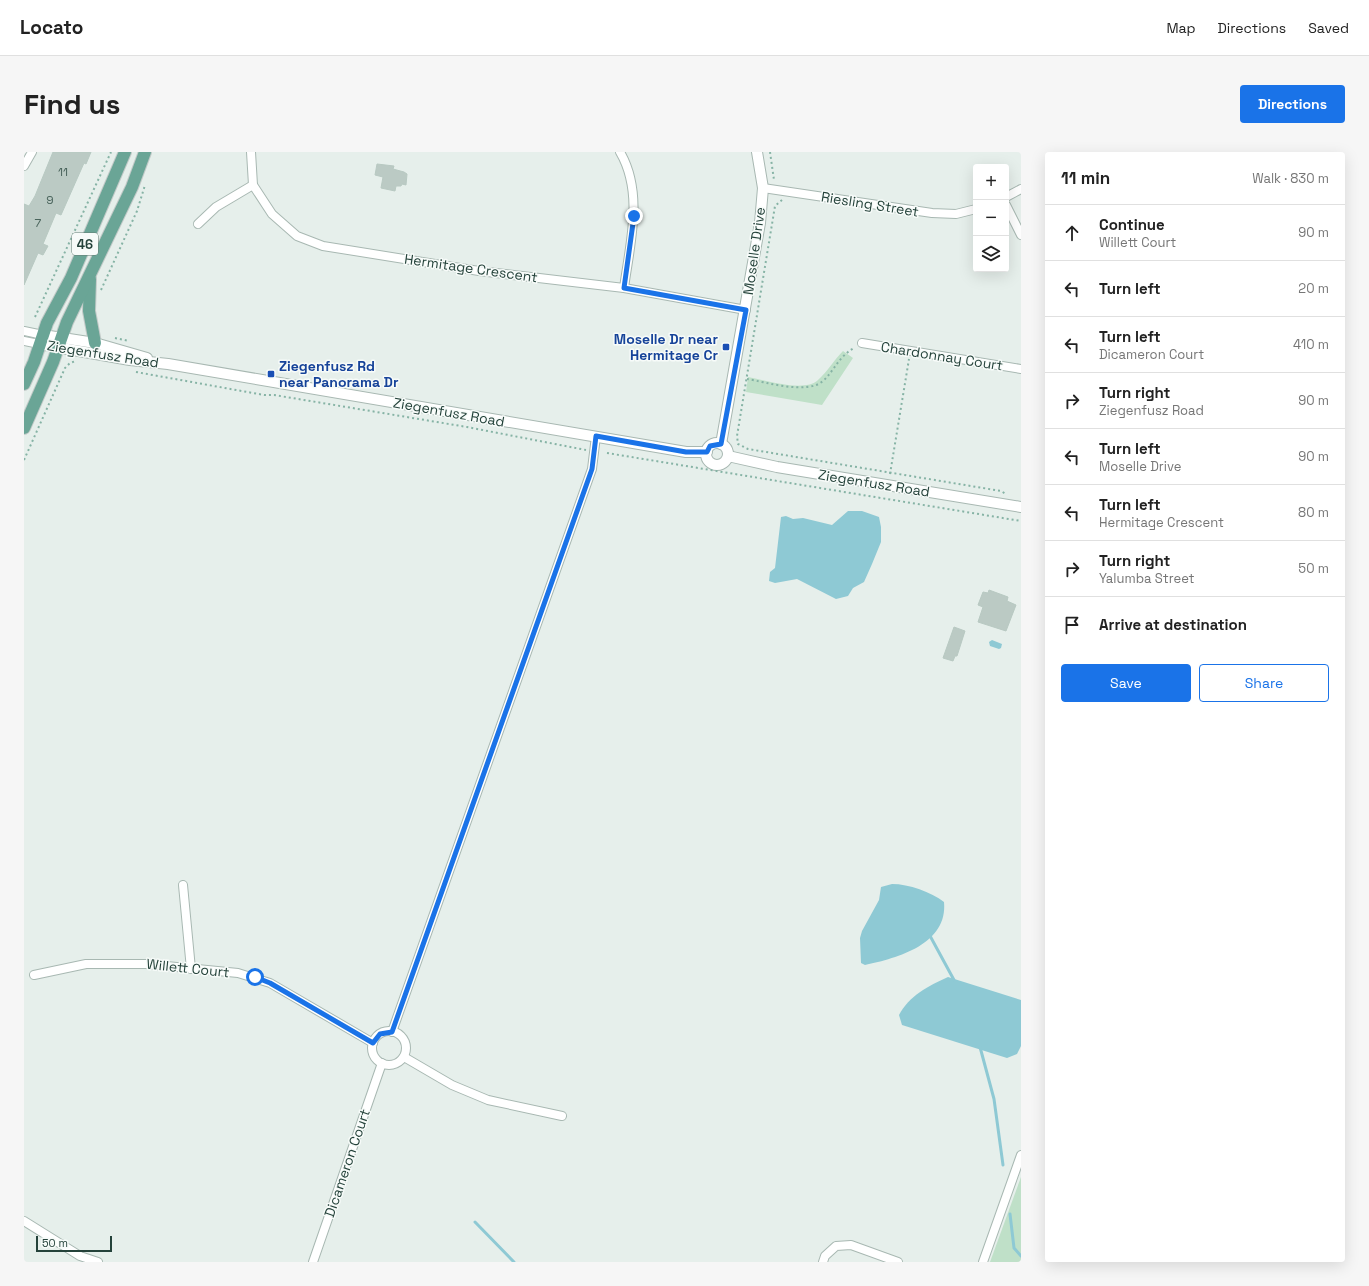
<!DOCTYPE html>
<html lang="en">
<head>
<meta charset="utf-8">
<style>
  :root { --surface:#fff; --page:#f6f6f6; --text:#222; --muted:#767676; --line:#e0e0e0; --accent:#1a73e8 }
  body { margin:0; font-family:"Space Grotesk",sans-serif; background:var(--page); color:var(--text) }
  .controls { position:absolute; right:12px; top:12px; display:grid; overflow:hidden; border-radius:4px; box-shadow:0 4px 16px #0002 }
  .controls button { width:36px; height:36px; display:grid; place-items:center; padding:0; border:0; border-bottom:1px solid var(--line); background:var(--surface); color:var(--text); font:20px sans-serif }
  .scale { position:absolute; left:12px; bottom:10px; width:76px; box-sizing:border-box; padding-left:4px; border:2px solid #24423a; border-top:0; font-size:11px; line-height:14px; white-space:nowrap; color:#24423a; -webkit-text-stroke:3px #f7fbf9; paint-order:stroke }
  .stop { position:absolute; width:12px; height:12px; margin:-9px; border:3px solid #1a73e8; border-radius:50%; background:#fff }
  .stop.end { background:#1a73e8; border-color:#fff; box-shadow:0 1px 4px #0008 }
  .list { margin:0; padding:0; list-style:none }
  h2 { display:flex; justify-content:space-between; align-items:center; height:52px; margin:0; padding:0 16px; font-size:17px }
  h2 small { font-size:13px; font-weight:400; color:var(--muted) }
  .list li { display:grid; grid-template-columns:26px 1fr auto; gap:12px; align-items:center; box-sizing:border-box; height:56px; padding:0 16px; border-top:1px solid var(--line) }
  .list b { display:block; font-size:15px; white-space:nowrap }
  .list p { margin:0; font-size:13px; white-space:nowrap; color:var(--muted) }
  .list em { font-size:13px; font-style:normal; color:var(--muted) }
  .actions { display:flex; gap:8px; padding:12px 16px }
  .actions a { flex:1; padding:9px 0; border:1px solid var(--accent); border-radius:4px; text-align:center; font-size:14px; color:var(--accent) }
  .actions .main { background:var(--accent); color:#fff }
  .icon { flex:none; width:22px; height:22px; fill:none; stroke:currentColor; stroke-width:2; stroke-linecap:round; stroke-linejoin:round }
  .map { position:relative; flex:none; width:997px; height:1110px; overflow:hidden; border-radius:4px }
  header { display:flex; align-items:center; gap:24px; box-sizing:border-box; height:56px; padding:0 20px; background:var(--surface); border-bottom:1px solid var(--line) }
  header strong { font-size:19px }
  nav { display:flex; gap:22px; margin-inline-start:auto; font-size:14px }
  .intro { display:flex; align-items:center; justify-content:space-between; box-sizing:border-box; height:96px; padding:0 24px }
  h1 { margin:0; font-size:28px }
  .button { padding:10px 18px; border-radius:4px; background:var(--accent); color:#fff; font-size:14px; font-weight:700 }
  main { display:flex; gap:24px; padding:0 24px }
  aside { flex:1; background:var(--surface); border-radius:4px; box-shadow:0 4px 16px #0002 }
  .map>svg:first-child { display:block }
</style>
</head>
<body>
<header>
<strong>Locato</strong>
<nav><a>Map</a><a>Directions</a><a>Saved</a></nav>
</header>
<div class="intro"><h1>Find us</h1><a class="button">Directions</a></div>
<main>
<div class="map">
<svg width="997" height="1110" viewBox="0 0 997 1110">
  <rect width="100%" height="100%" fill="#e6efeb"/>
  <g fill="#bfe0c8">
    <path d="M819,199L829,206L798,253L722,240L724,225C742,228 780,241 794,228C804,219 810,208 819,199Z"/>
    <polygon points="997,1025 997,1110 966,1110"/>
  </g>
  <g fill="#8ec9d4">
    <polygon points="824,359 838,359 855,365 857,375 857,390 848,412 840,430 829,436 824,444 812,447 773,427 751,431 745,429 746,420 751,416 757,365 762,364 769,367 779,366 808,373"/>
    <polygon points="968,488 978,492 977,496 975,497 966,494 965,490"/>
    <path d="M868,732C885,732 907,740 920,750C924,792 874,806 841,813L837,811L836,786L838,779L855,748L857,735Z"/>
    <path d="M924,825L997,848V894L993,902L983,906L878,873L875,863C885,844 904,834 924,825Z"/>
  </g>
  <g fill="none" stroke-linecap="round" stroke-linejoin="round">
    <g stroke="#8ec9d4" stroke-width="3">
      <polyline points="905,782 930,828"/>
      <polyline points="956,895 970,947 979,1013"/>
      <polyline points="986,1062 990,1096 997,1104"/>
      <polyline points="451,1070 490,1110"/>
    </g>
  </g>
  <g fill="#bbcac4" stroke="#b8c9c2">
    <polygon points="29,0 67,0 62,12 60,11 37,63 32,61 19,92 24,94 19,103 14,101 0,133 0,52 5,54 11,44"/>
    <polygon points="353,12 370,14 369,17 380,20 383,22 382,33 378,32 377,34 372,34 371,39 357,36 359,25 351,23"/>
    <polygon points="965,438 984,445 983,449 992,453 982,479 954,470 959,455 954,453 959,440 964,441"/>
    <polygon points="930,475 941,479 933,504 931,504 929,509 919,506"/>
  </g>
  <g fill="none" stroke-linecap="round" stroke-linejoin="round">
    <defs>
      <g id="minor">
        <polyline points="227,0 229,33 248,62 273,84 299,94 455,119 600,136 722,158"/>
        <path d="M596,0C620,41 606,91 600,136"/>
        <polyline points="0,14 8,0"/>
        <polyline points="739,36 908,61 932,62 952,57"/>
        <polyline points="982,45 997,37"/>
        <polyline points="982,53 997,83"/>
        <polyline points="174,72 192,55 229,33"/>
        <polyline points="0,179 19,183"/>
        <polyline points="0,189 15,192"/>
        <polyline points="838,191 997,217"/>
        <polyline points="159,733 167,817"/>
        <polyline points="10,823 62,812 122,812 214,821 246,831 349,891"/>
        <circle cx="365" cy="896" r="17"/>
        <polyline points="368,880 568,317 572,284"/>
        <polyline points="380,905 428,933 464,948 538,964"/>
        <polyline points="0,1069 56,1104 74,1110"/>
        <polyline points="289,1110 358,911"/>
        <polyline points="799,1110 801,1104 812,1094 827,1093 874,1110"/>
        <polyline points="959,1110 997,1003"/>
      </g>
      <g id="tertiary">
        <polyline points="19,183 71,191 123,206"/>
        <polyline points="15,192 106,208 144,212 662,300 683,300"/>
        <circle cx="693" cy="302" r="11"/>
        <polyline points="697,292 736,71 739,36 733,0"/>
        <polyline points="704,304 753,315 997,355"/>
      </g>
      <g id="primary">
        <polyline points="66,127 65,159 71,191"/>
        <polyline points="0,232 10,210 23,171 47,126 101,0"/>
        <polyline points="0,276 29,210 43,170 108,35 121,0"/>
      </g>
    </defs>
    <use href="#minor" stroke="#a8b8b2" stroke-width="10"/>
    <use href="#tertiary" stroke="#a8b8b2" stroke-width="12"/>
    <use href="#primary" stroke="#c2cac8" stroke-width="14"/>
    <g stroke="#86b3a5" stroke-width="2" stroke-dasharray="2 3" stroke-linecap="butt">
      <polyline points="746,0 750,28"/>
      <polyline points="758,48 751,54 713,284 714,292 724,297 977,339 982,342"/>
      <polyline points="77,138 113,59 121,33"/>
      <polyline points="11,165 87,0"/>
      <polyline points="91,186 105,189"/>
      <polyline points="112,220 240,243 250,243 443,275 562,298"/>
      <path d="M723,227C742,230 783,243 799,229C811,218 814,205 830,196"/>
      <polyline points="583,301 997,369"/>
      <polyline points="0,308 41,216 46,211 52,209"/>
      <polyline points="866,322 885,207"/>
    </g>
    <use href="#minor" stroke="#fff" stroke-width="8"/>
    <use href="#tertiary" stroke="#fff" stroke-width="10"/>
    <use href="#primary" stroke="#6aa596" stroke-width="12"/>
  </g>
  <g fill="none" stroke-linecap="round" stroke-linejoin="round">
    <polyline stroke="#1a73e8" stroke-width="5" points="231,825 246,831 349,891 356,882 368,880 568,317 572,284 662,300 683,300 686,294 697,292 722,158 600,136 610,64"/>
  </g>
  <g fill="#1a4fb4" stroke="#f7fbf9" stroke-width="1.5">
    <rect x="698" y="191" width="8" height="8" rx="2"/>
    <rect x="243" y="218" width="8" height="8" rx="2"/>
  </g>
  <g text-anchor="middle" dominant-baseline="central" stroke-width="3" stroke-linejoin="round" paint-order="stroke">
    <g font-size="12" fill="#4a645c">
      <text x="39" y="20">11</text>
      <text x="26" y="48">9</text>
      <text x="14" y="71">7</text>
    </g>
    <rect fill="#f7fbf9" stroke="#637a73" stroke-width="1" x="48" y="81" width="26" height="22" rx="3"/>
    <g font-size="13" font-weight="bold" fill="#24423a">
      <text x="61" y="92">46</text>
    </g>
    <g font-size="14" fill="#24423a" stroke="#f7fbf9">
      <text transform="translate(846 52) rotate(9)">Riesling Street</text>
      <text transform="translate(730 99) rotate(-82)">Moselle Drive</text>
      <text transform="translate(447 116) rotate(8)">Hermitage Crescent</text>
      <text transform="translate(79 202) rotate(9)">Ziegenfusz Road</text>
      <text transform="translate(918 204) rotate(9)">Chardonnay Court</text>
      <text transform="translate(425 260) rotate(10)">Ziegenfusz Road</text>
      <text transform="translate(850 331) rotate(9)">Ziegenfusz Road</text>
      <text transform="translate(164 816) rotate(6)">Willett Court</text>
      <text transform="translate(323 1011) rotate(-71)">Dicameron Court</text>
    </g>
    <g font-size="14" font-weight="bold" fill="#164399" stroke="#f7fbf9" text-anchor="end">
      <text x="694" y="187">Moselle Dr near<tspan x="694" dy="16">Hermitage Cr</tspan></text>
      <text x="255" y="214" text-anchor="start">Ziegenfusz Rd<tspan x="255" dy="16">near Panorama Dr</tspan></text>
    </g>
  </g>
</svg>
<div class="controls">
<button>+</button>
<button>−</button>
<button><svg class="icon" aria-label="layers" viewBox="0 0 24 24"><path d="M12 4l9 5-9 5-9-5zM3 14l9 5 9-5"/></svg></button>
</div>
<div class="scale">50 m</div>
<div class="stop" style="left:231px;top:825px"></div>
<div class="stop end" style="left:610px;top:64px"></div>
</div>
<aside>
<h2>11 min<small>Walk · 830 m</small></h2>
<ul class="list">
<li><svg class="icon" aria-label="ahead" viewBox="0 0 24 24"><path d="M12 20V5M6 11l6-6 6 6"/></svg><div><b>Continue</b><p>Willett Court</p></div><em>90 m</em></li>
<li><svg class="icon" aria-label="left" viewBox="0 0 24 24"><path d="M17 20v-9H6M10 6l-5 5 5 5"/></svg><div><b>Turn left</b></div><em>20 m</em></li>
<li><svg class="icon" aria-label="left" viewBox="0 0 24 24"><path d="M17 20v-9H6M10 6l-5 5 5 5"/></svg><div><b>Turn left</b><p>Dicameron Court</p></div><em>410 m</em></li>
<li><svg class="icon" aria-label="right" viewBox="0 0 24 24"><path d="M7 20v-9h11M14 6l5 5-5 5"/></svg><div><b>Turn right</b><p>Ziegenfusz Road</p></div><em>90 m</em></li>
<li><svg class="icon" aria-label="left" viewBox="0 0 24 24"><path d="M17 20v-9H6M10 6l-5 5 5 5"/></svg><div><b>Turn left</b><p>Moselle Drive</p></div><em>90 m</em></li>
<li><svg class="icon" aria-label="left" viewBox="0 0 24 24"><path d="M17 20v-9H6M10 6l-5 5 5 5"/></svg><div><b>Turn left</b><p>Hermitage Crescent</p></div><em>80 m</em></li>
<li><svg class="icon" aria-label="right" viewBox="0 0 24 24"><path d="M7 20v-9h11M14 6l5 5-5 5"/></svg><div><b>Turn right</b><p>Yalumba Street</p></div><em>50 m</em></li>
<li><svg class="icon" aria-label="arrive" viewBox="0 0 24 24"><path d="M6 21V4h12l-3 4 3 4H6"/></svg><div><b>Arrive at destination</b></div></li>
</ul>
<div class="actions"><a class="main">Save</a><a>Share</a></div>
</aside>
</main>
</body>
</html>
